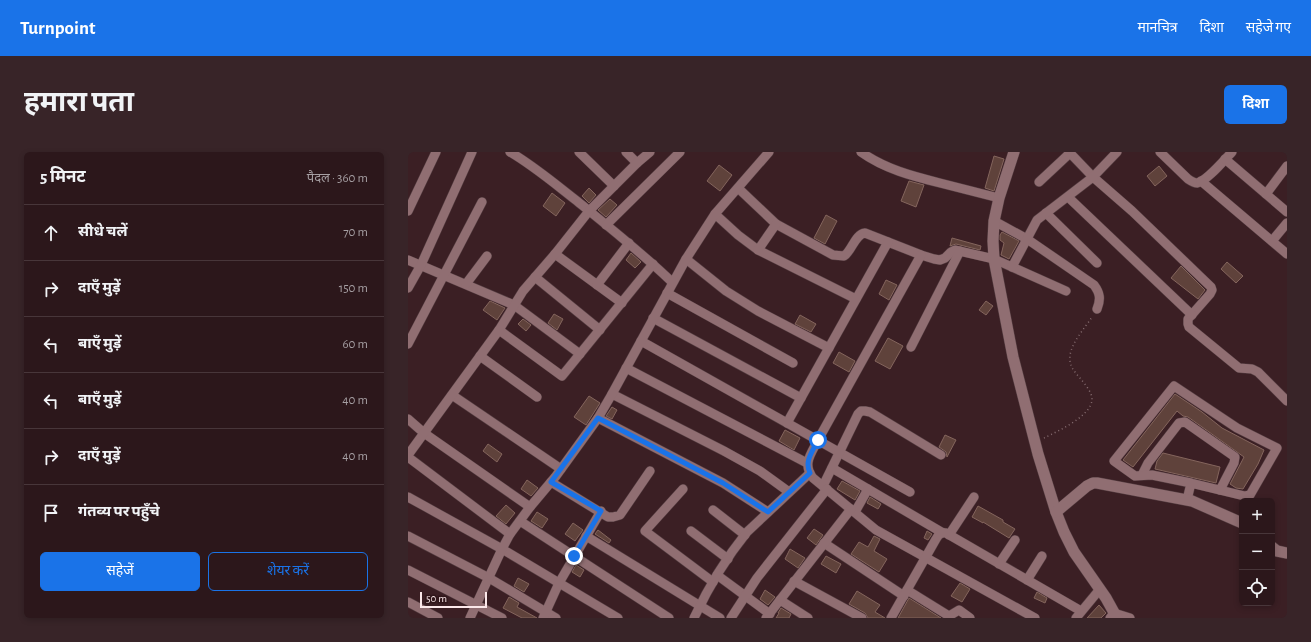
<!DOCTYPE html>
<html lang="hi">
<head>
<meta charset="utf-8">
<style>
  :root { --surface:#2c171b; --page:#382428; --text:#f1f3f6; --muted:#a69fa3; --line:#48363a; --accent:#1a73e8 }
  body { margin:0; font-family:"Alegreya Sans","Noto Sans Devanagari",sans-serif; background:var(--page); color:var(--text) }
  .controls { position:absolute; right:12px; bottom:12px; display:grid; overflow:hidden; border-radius:6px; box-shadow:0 2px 6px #0003 }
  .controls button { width:36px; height:36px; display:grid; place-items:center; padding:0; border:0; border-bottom:1px solid var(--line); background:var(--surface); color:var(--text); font:20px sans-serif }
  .scale { position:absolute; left:12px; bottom:10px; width:67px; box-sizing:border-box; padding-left:4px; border:2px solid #fbe8ea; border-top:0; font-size:11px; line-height:14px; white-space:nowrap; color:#fbe8ea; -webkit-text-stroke:3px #30161a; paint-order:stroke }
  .stop { position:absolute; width:12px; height:12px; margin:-9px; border:3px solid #1a73e8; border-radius:50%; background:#fff }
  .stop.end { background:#1a73e8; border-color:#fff; box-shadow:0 1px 4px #0008 }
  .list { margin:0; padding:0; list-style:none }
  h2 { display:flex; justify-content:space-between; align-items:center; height:52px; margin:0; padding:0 16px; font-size:17px }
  h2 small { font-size:13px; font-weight:400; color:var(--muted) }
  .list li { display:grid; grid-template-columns:26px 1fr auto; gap:12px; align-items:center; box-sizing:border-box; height:56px; padding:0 16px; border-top:1px solid var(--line) }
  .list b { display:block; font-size:15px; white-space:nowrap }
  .list em { font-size:13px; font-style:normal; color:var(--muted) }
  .actions { display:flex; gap:8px; padding:12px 16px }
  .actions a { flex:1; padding:9px 0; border:1px solid var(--accent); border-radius:6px; text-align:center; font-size:14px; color:var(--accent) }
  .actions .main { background:var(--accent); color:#fff }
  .icon { flex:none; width:22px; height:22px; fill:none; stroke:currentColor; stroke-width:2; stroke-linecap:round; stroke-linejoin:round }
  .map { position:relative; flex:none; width:879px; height:466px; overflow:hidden; border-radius:6px }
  header { display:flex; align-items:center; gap:24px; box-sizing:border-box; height:56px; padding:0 20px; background:var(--accent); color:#fff }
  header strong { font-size:19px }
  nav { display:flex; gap:22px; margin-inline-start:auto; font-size:14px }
  .intro { display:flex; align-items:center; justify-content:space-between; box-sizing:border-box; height:96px; padding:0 24px }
  h1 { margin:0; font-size:28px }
  .button { padding:10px 18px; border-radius:6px; background:var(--accent); color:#fff; font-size:14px; font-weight:700 }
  main { display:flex; gap:24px; padding:0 24px }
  aside { flex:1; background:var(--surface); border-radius:6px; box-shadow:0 2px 6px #0003 }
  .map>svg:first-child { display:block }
</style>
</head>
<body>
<header>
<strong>Turnpoint</strong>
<nav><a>मानचित्र</a><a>दिशा</a><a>सहेजे गए</a></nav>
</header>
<div class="intro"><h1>हमारा पता</h1><a class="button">दिशा</a></div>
<main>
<aside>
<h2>5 मिनट<small>पैदल · 360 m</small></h2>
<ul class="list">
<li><svg class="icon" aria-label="ahead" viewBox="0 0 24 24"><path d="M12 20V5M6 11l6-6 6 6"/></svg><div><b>सीधे चलें</b></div><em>70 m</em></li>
<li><svg class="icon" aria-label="right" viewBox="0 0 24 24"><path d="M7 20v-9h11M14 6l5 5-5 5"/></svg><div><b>दाएँ मुड़ें</b></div><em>150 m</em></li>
<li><svg class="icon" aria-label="left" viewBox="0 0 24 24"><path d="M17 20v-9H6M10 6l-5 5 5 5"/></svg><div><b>बाएँ मुड़ें</b></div><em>60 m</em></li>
<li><svg class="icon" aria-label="left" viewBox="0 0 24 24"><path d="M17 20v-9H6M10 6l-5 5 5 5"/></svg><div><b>बाएँ मुड़ें</b></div><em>40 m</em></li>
<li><svg class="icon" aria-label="right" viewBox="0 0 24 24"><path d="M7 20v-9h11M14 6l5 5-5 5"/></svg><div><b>दाएँ मुड़ें</b></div><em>40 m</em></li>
<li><svg class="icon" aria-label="arrive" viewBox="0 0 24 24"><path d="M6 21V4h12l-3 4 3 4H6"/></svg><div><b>गंतव्य पर पहुँचे</b></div></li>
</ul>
<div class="actions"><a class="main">सहेजें</a><a>शेयर करें</a></div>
</aside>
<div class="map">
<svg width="879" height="466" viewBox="0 0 879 466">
  <rect width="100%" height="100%" fill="#3b1f24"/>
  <g fill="#5f423b" stroke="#84655d">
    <polygon points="586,4 596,7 586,39 577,36"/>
    <polygon points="311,13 324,23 312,39 299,29"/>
    <polygon points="751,14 759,24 747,34 739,24"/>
    <polygon points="501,29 516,33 508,55 493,49"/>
    <polygon points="181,36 188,43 181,51 174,44"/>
    <polygon points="144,41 157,51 148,64 135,54"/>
    <polygon points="202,47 209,53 198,65 190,58"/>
    <polygon points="418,63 429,69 417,92 406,86"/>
    <polygon points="594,80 611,89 601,107 593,103 596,91 592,88 592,83"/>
    <polygon points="544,86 573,94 572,98 548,92 542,94"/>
    <polygon points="223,101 233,110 227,116 218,108"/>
    <polygon points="819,110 835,124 828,131 813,117"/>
    <polygon points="773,114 797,138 790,147 763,126"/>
    <polygon points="478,128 489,133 481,148 471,142"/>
    <polygon points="82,149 97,156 89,168 75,158"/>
    <polygon points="578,149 585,154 578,163 571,158"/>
    <polygon points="146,162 155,167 149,178 140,171"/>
    <polygon points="392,163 408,172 403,180 387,172"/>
    <polygon points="115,167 123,173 118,179 110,172"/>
    <polygon points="480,186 495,194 482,217 467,209"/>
    <polygon points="431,200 447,209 441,220 425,211"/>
    <polygon points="767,242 794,260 814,276 856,298 850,312 835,337 828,336 822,332 836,305 780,265 775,264 769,259 725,315 715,308"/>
    <polygon points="181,244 192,251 178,273 166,265"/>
    <polygon points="204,255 209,258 204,267 198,264"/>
    <polygon points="377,278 392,286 386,298 371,289"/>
    <polygon points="537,283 548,288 539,305 538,300 531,295"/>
    <polygon points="80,292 94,302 89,310 75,299"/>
    <polygon points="755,301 812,315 808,331 747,317 749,309"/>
    <polygon points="119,328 130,336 123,344 113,337"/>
    <polygon points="434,329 452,339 447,348 429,337"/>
    <polygon points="462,345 473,352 470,357 459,351"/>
    <polygon points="98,353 107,361 98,372 88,364"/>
    <polygon points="570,354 595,368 595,370 607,377 601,386 575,370 575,371 564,365"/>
    <polygon points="129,360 140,367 134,376 123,369"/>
    <polygon points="165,371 175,378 167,389 157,382"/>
    <polygon points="406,377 415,383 408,393 399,386"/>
    <polygon points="190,378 203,388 201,391 187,382"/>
    <polygon points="519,379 524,382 520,388 516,386"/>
    <polygon points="466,384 472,387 466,399 479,407 471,420 443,402 451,390 460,395"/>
    <polygon points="382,397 397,406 390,416 377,407"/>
    <polygon points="418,404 433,412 428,421 413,412"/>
    <polygon points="168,413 176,418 172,425 164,420"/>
    <polygon points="110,426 121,432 116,440 106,434"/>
    <polygon points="552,431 562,437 554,450 543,444"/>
    <polygon points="357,438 367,445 360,453 352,447"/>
    <polygon points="449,439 472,453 467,460 477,466 460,466 457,461 441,452"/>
    <polygon points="629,440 639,446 637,451 626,446"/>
    <polygon points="101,445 111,451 109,455 129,466 114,466 95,456"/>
    <polygon points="501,446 533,466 490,466"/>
    <polygon points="691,453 698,461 693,466 679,466"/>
    <polygon points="373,456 383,462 381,466 368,466 371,461 370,461"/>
  </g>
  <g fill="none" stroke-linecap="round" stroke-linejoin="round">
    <defs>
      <g id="minor">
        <path d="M102,0C126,14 147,32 169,49C201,75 234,101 264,130"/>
        <polyline points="171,0 206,34"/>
        <polyline points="218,0 229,11"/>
        <path d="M453,0C477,17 504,24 532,31C552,36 572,41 591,46"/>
        <polyline points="661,0 685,25 724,59 803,135 804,138 802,142 780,167 780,172 781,175 831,216 844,217 850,220 879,249"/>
        <path d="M752,0L780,27C783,29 786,31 789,31C799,29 817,7 824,0"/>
        <polyline points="817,7 879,60"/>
        <polyline points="793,29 879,102"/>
        <polyline points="631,30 662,1"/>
        <path d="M330,36L368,72L425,103L436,104C444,99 447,82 457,81L513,103L526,107L532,108L537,106L543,100L547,98L586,107L658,139"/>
        <polyline points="858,42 879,14"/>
        <polyline points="660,45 784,163"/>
        <polyline points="0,59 28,0"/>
        <polyline points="638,61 689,111"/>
        <polyline points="307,62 330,83 350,98 448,147"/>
        <path d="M586,69L619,87L686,133C692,141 693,147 689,157"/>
        <polyline points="198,73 272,0"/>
        <polyline points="864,89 879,71"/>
        <polyline points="350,98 368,72"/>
        <polyline points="147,102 214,151"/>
        <path d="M513,103L410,288C403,302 394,312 405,326L468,378L627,466"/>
        <polyline points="278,107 318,139 350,159 421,196"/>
        <polyline points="0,108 106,153 172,202"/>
        <polyline points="604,115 629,68 685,25 709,0"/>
        <polyline points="127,125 192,178"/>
        <polyline points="58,132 79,104"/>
        <polyline points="189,133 221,91"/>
        <polyline points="0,136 13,113 64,0"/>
        <polyline points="259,141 385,211"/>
        <polyline points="245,166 393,246"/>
        <polyline points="91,178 154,224 245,112"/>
        <polyline points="233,189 502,340"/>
        <polyline points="0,192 74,50"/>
        <polyline points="503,195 552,99"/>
        <polyline points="72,204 129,245"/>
        <polyline points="218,216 399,311"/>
        <polyline points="204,242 316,299 352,319 381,340"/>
        <polyline points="44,243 153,317"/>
        <polyline points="190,266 315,331 360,360"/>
        <polyline points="0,267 16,281 122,355"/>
        <polyline points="379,271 480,90"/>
        <polyline points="0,303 91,178 115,139 147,102 181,59 229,11 242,0"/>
        <polyline points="0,305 102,382"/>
        <polyline points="424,316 535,381"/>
        <polyline points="734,323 740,311 771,271 777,270 827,305 826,311 812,338"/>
        <polyline points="143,330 200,365 205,365 212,363 242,319"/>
        <polyline points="415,334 450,262 453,259 457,259 462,260 533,303"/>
        <polyline points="275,337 237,379 305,430"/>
        <polyline points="0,345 94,397 210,466"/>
        <polyline points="779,348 783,331 744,323 727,324 706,309 766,234 829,276 869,296 842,343 837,344 783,331"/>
        <polyline points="305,358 337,383"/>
        <polyline points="447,360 460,337"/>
        <polyline points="112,369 261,466"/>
        <polyline points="283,379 320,407"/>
        <polyline points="541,383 566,345"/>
        <polyline points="0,384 81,426 148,466"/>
        <polyline points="178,384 312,466"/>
        <polyline points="416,391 496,444"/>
        <polyline points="591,412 607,388"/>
        <polyline points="0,418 94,466"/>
        <polyline points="309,423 362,462"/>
        <polyline points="619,428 634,404"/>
        <polyline points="386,429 454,466"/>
        <polyline points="499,438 541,464 551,458 562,466"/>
        <polyline points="372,448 400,466"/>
        <polyline points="0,450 30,466"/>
        <polyline points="62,466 94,397 102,382 122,355 148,324 190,266 204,242 278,107 307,62 361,0"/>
        <polyline points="135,466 151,431 193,359"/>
        <path d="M286,466C300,436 318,406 339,380L402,321"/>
        <polyline points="323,466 349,426 419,337"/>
        <polyline points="358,466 443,357"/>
        <path d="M483,466L528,387C531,382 533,380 538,381L673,459"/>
        <polyline points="668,466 692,437"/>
        <polyline points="702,466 706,461 722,466"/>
      </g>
      <g id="tertiary">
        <polyline points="606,0 591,46 586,69 585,89 586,107 605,205 630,302 648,360 656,380 666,400 698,446 709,466"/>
        <polyline points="648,360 679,334 685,331 689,331 784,349 834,371"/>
        <polyline points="864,395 869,399 879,401"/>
      </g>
    </defs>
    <use href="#minor" stroke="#553e42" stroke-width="10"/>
    <use href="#tertiary" stroke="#553e42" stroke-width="12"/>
    <path stroke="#866d71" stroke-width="1.5" stroke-dasharray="1 3" stroke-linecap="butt" d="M636,286C650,279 684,264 684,247C684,240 676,231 672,226C666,219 661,214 662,204C663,191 677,176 684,165"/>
    <use href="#minor" stroke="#906e72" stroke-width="9"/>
    <use href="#tertiary" stroke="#906e72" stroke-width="11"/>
  </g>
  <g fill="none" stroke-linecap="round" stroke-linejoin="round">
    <path stroke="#1a73e8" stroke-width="5" d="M166,404L193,359L143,330L190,266L315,331L360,360L402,321C396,309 405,299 410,288"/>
  </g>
</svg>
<div class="controls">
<button>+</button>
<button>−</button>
<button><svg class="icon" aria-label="locate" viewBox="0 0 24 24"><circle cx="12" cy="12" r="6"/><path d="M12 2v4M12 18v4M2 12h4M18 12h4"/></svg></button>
</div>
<div class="scale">50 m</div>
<div class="stop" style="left:410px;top:288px"></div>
<div class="stop end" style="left:166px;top:404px"></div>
</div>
</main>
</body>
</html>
